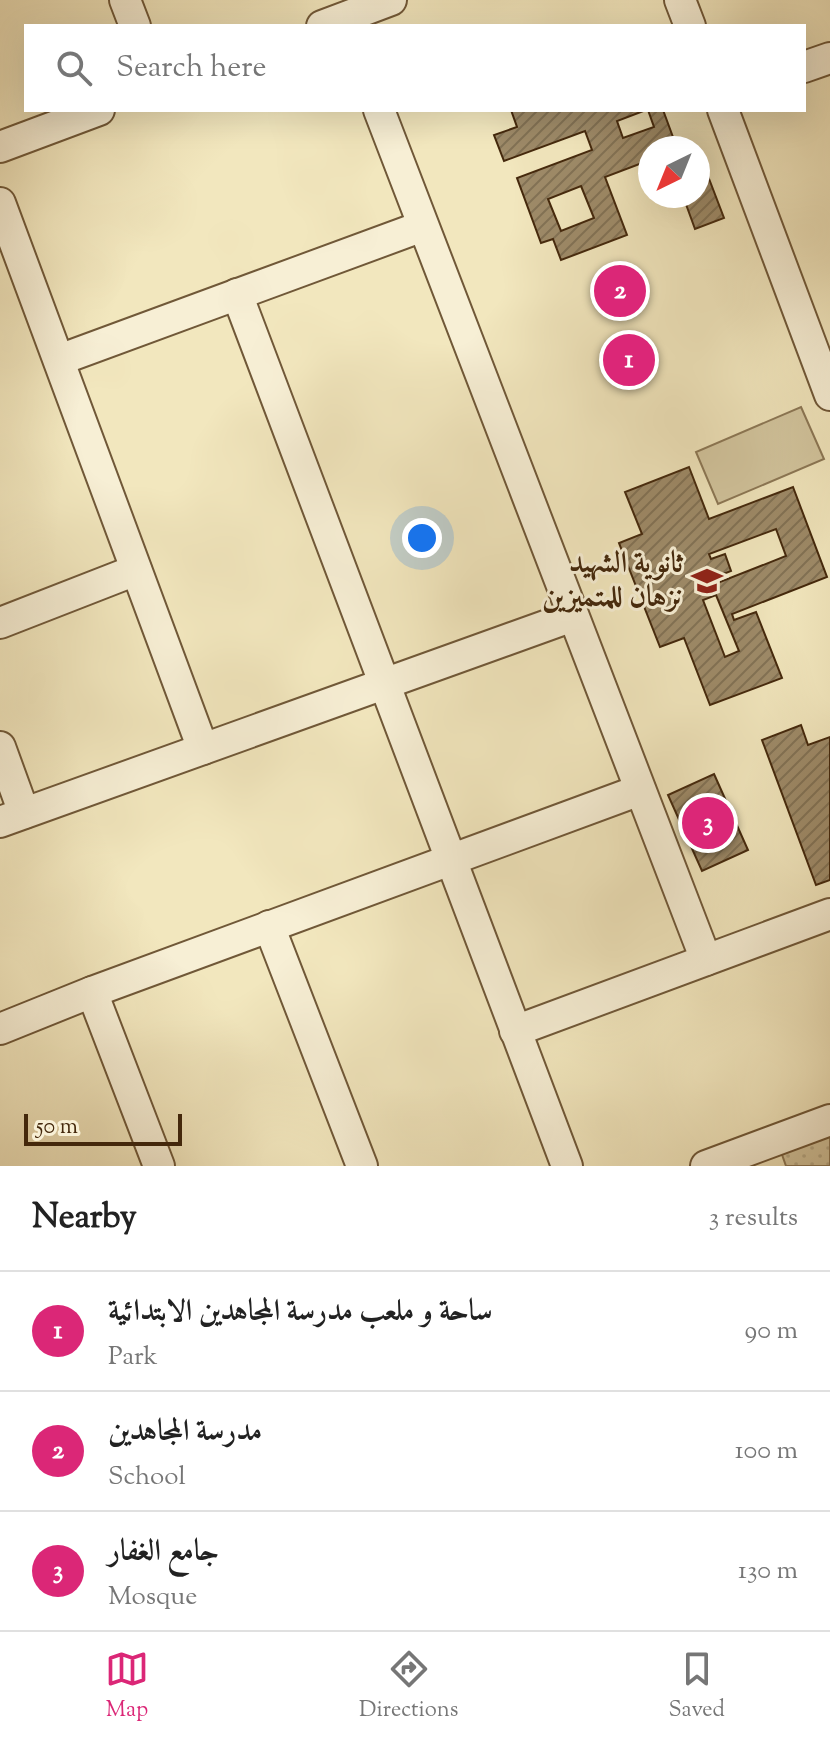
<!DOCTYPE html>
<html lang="en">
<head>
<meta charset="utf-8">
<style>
  :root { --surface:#fff; --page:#f6f6f6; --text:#222; --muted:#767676; --line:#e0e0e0; --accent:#db2777 }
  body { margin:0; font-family:"Sorts Mill Goudy",Amiri,serif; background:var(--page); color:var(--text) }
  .compass { position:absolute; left:638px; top:136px; width:72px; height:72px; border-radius:50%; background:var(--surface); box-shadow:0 8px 32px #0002; rotate:223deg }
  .scale { position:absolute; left:24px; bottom:20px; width:158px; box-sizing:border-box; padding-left:8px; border:4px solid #44280c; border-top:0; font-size:22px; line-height:28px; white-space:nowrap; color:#44280c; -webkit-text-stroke:6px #f7efd5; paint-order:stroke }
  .you { position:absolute; left:422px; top:538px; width:28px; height:28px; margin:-20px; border:6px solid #fff; border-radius:50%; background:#1a73e8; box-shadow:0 0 0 12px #1a73e833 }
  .badge { display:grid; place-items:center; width:52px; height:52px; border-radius:50%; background:var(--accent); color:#fff; font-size:26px; font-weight:700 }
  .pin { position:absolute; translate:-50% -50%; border:4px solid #fff; box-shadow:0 2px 8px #0006 }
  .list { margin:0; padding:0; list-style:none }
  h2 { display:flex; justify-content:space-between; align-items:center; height:104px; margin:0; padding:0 32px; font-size:34px }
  h2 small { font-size:26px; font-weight:400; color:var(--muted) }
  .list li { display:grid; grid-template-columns:52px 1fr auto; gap:24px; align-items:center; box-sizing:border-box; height:120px; padding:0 32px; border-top:2px solid var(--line) }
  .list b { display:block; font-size:30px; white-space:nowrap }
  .list p { margin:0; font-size:26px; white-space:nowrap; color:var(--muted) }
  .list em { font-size:26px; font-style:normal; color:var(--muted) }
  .icon { flex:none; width:44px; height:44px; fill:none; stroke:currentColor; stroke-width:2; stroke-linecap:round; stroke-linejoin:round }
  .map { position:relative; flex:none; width:830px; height:1166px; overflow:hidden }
  .search { position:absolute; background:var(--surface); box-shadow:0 8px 32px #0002; left:24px; right:24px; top:24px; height:88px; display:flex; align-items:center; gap:20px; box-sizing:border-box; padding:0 28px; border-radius:0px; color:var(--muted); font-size:30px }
  .sheet { height:464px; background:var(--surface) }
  nav { display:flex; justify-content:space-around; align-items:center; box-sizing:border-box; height:112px; border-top:2px solid var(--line); background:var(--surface); font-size:22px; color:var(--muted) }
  nav a { display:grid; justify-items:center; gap:4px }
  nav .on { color:var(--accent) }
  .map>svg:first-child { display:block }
</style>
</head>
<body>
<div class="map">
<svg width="830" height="1166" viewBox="0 0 830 1166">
  <defs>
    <pattern id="park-dots" width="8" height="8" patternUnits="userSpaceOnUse" patternTransform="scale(2)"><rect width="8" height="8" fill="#d4c7a0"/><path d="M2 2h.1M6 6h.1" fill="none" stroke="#b7ab89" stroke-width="1.8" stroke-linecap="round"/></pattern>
    <pattern id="building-hatch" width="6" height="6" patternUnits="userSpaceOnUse" patternTransform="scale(2)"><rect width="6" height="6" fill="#9e8b69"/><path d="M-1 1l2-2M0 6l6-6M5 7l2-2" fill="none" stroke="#827255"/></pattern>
  </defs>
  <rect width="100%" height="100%" fill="#f2e7be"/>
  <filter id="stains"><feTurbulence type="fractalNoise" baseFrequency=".0025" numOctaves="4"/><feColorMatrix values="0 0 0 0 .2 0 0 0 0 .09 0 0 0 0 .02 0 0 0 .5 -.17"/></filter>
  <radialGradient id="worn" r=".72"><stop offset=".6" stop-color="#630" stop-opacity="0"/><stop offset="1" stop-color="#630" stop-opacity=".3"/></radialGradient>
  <polygon fill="#d4c7a0" stroke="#8c7856" stroke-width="2" points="801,407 824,459 718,504 696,452"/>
  <polygon fill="url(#park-dots)" stroke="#8c7856" stroke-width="2" points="830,1125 830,1166 786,1166 779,1146"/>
  <g fill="url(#building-hatch)" stroke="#44280c" stroke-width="2" fill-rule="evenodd">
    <path d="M511,110H646L617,121L623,138L654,127L648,110H663L677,148H650V160L605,177L627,235L561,260L553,239L541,243L517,178L592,150L585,131L504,161L494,135L517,127ZM581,186L594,218L561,231L548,199Z"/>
    <polygon points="703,163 724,218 695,229 683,196 698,196 698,165"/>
    <path d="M689,467L709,519L793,487L827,577L732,614L734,620L756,612L782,678L710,705L684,638L660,647L619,543L642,534L625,492ZM776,529L786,556L720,582L718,576L731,571L725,554L711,559L709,554ZM716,595L739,651L725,657L703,600Z"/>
    <polygon points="801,725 808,745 830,737 830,880 816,885 762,740"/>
    <polygon points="714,774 748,850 702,871 668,795"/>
  </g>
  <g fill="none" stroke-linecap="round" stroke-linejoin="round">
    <defs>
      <g id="minor">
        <polyline points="125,0 135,26"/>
        <polyline points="680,0 690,26"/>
        <polyline points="322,26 391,0"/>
        <polyline points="804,67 830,58"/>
        <polyline points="379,110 706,960"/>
        <polyline points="723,110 830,395"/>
        <polyline points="0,147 99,110"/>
        <polyline points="0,203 203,749"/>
        <polyline points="237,294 567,1166"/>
        <polyline points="59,360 423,226"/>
        <polyline points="0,623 136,570"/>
        <polyline points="0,747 24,813"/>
        <polyline points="0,822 573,616"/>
        <polyline points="269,926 362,1166"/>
        <polyline points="92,992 159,1166"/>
        <polyline points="0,1029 92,992 640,790"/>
        <polyline points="515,1031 830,914"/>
        <polyline points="706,1166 830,1120"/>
      </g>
    </defs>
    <use href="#minor" stroke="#705838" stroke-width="34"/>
    <use href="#minor" stroke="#f7efd5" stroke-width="30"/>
  </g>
  <defs>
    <symbol id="school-bare" viewBox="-9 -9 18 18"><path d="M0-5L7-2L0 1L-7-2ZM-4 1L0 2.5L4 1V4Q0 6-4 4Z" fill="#8f2418" stroke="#f7efd5" stroke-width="2.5" paint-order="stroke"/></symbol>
  </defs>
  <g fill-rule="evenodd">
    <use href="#school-bare" x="685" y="559" width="44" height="44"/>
  </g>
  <g text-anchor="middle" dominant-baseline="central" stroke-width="6" stroke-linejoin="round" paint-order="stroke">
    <g font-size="30" font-weight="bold" fill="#44280c" stroke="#f7efd5" text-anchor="end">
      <text x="683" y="564">ثانوية الشهيد<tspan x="683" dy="34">نزهان للمتميزين</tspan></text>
    </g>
  </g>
  <rect width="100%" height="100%" filter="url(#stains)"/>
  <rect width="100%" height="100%" fill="url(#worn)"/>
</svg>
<svg class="compass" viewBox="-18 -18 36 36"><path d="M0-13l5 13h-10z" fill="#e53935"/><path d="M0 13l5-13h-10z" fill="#767676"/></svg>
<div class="scale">50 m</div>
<div class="you"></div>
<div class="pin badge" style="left:629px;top:360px">1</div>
<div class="pin badge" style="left:620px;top:291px">2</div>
<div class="pin badge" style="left:708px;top:823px">3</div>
<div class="search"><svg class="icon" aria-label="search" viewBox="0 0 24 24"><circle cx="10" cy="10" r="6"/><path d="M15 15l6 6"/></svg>Search here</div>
</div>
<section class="sheet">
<h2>Nearby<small>3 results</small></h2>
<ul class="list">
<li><span class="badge">1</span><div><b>ساحة و ملعب مدرسة المجاهدين الابتدائية</b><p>Park</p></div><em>90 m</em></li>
<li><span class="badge">2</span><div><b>مدرسة المجاهدين</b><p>School</p></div><em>100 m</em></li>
<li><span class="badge">3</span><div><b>جامع الغفار</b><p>Mosque</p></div><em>130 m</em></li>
</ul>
</section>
<nav>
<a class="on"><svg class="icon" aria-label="map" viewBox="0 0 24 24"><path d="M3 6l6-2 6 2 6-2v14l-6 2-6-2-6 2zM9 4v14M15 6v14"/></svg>Map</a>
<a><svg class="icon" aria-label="directions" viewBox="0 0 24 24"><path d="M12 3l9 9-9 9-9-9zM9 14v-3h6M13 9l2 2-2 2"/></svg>Directions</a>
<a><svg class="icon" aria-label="saved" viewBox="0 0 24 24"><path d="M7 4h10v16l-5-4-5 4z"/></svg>Saved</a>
</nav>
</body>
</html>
